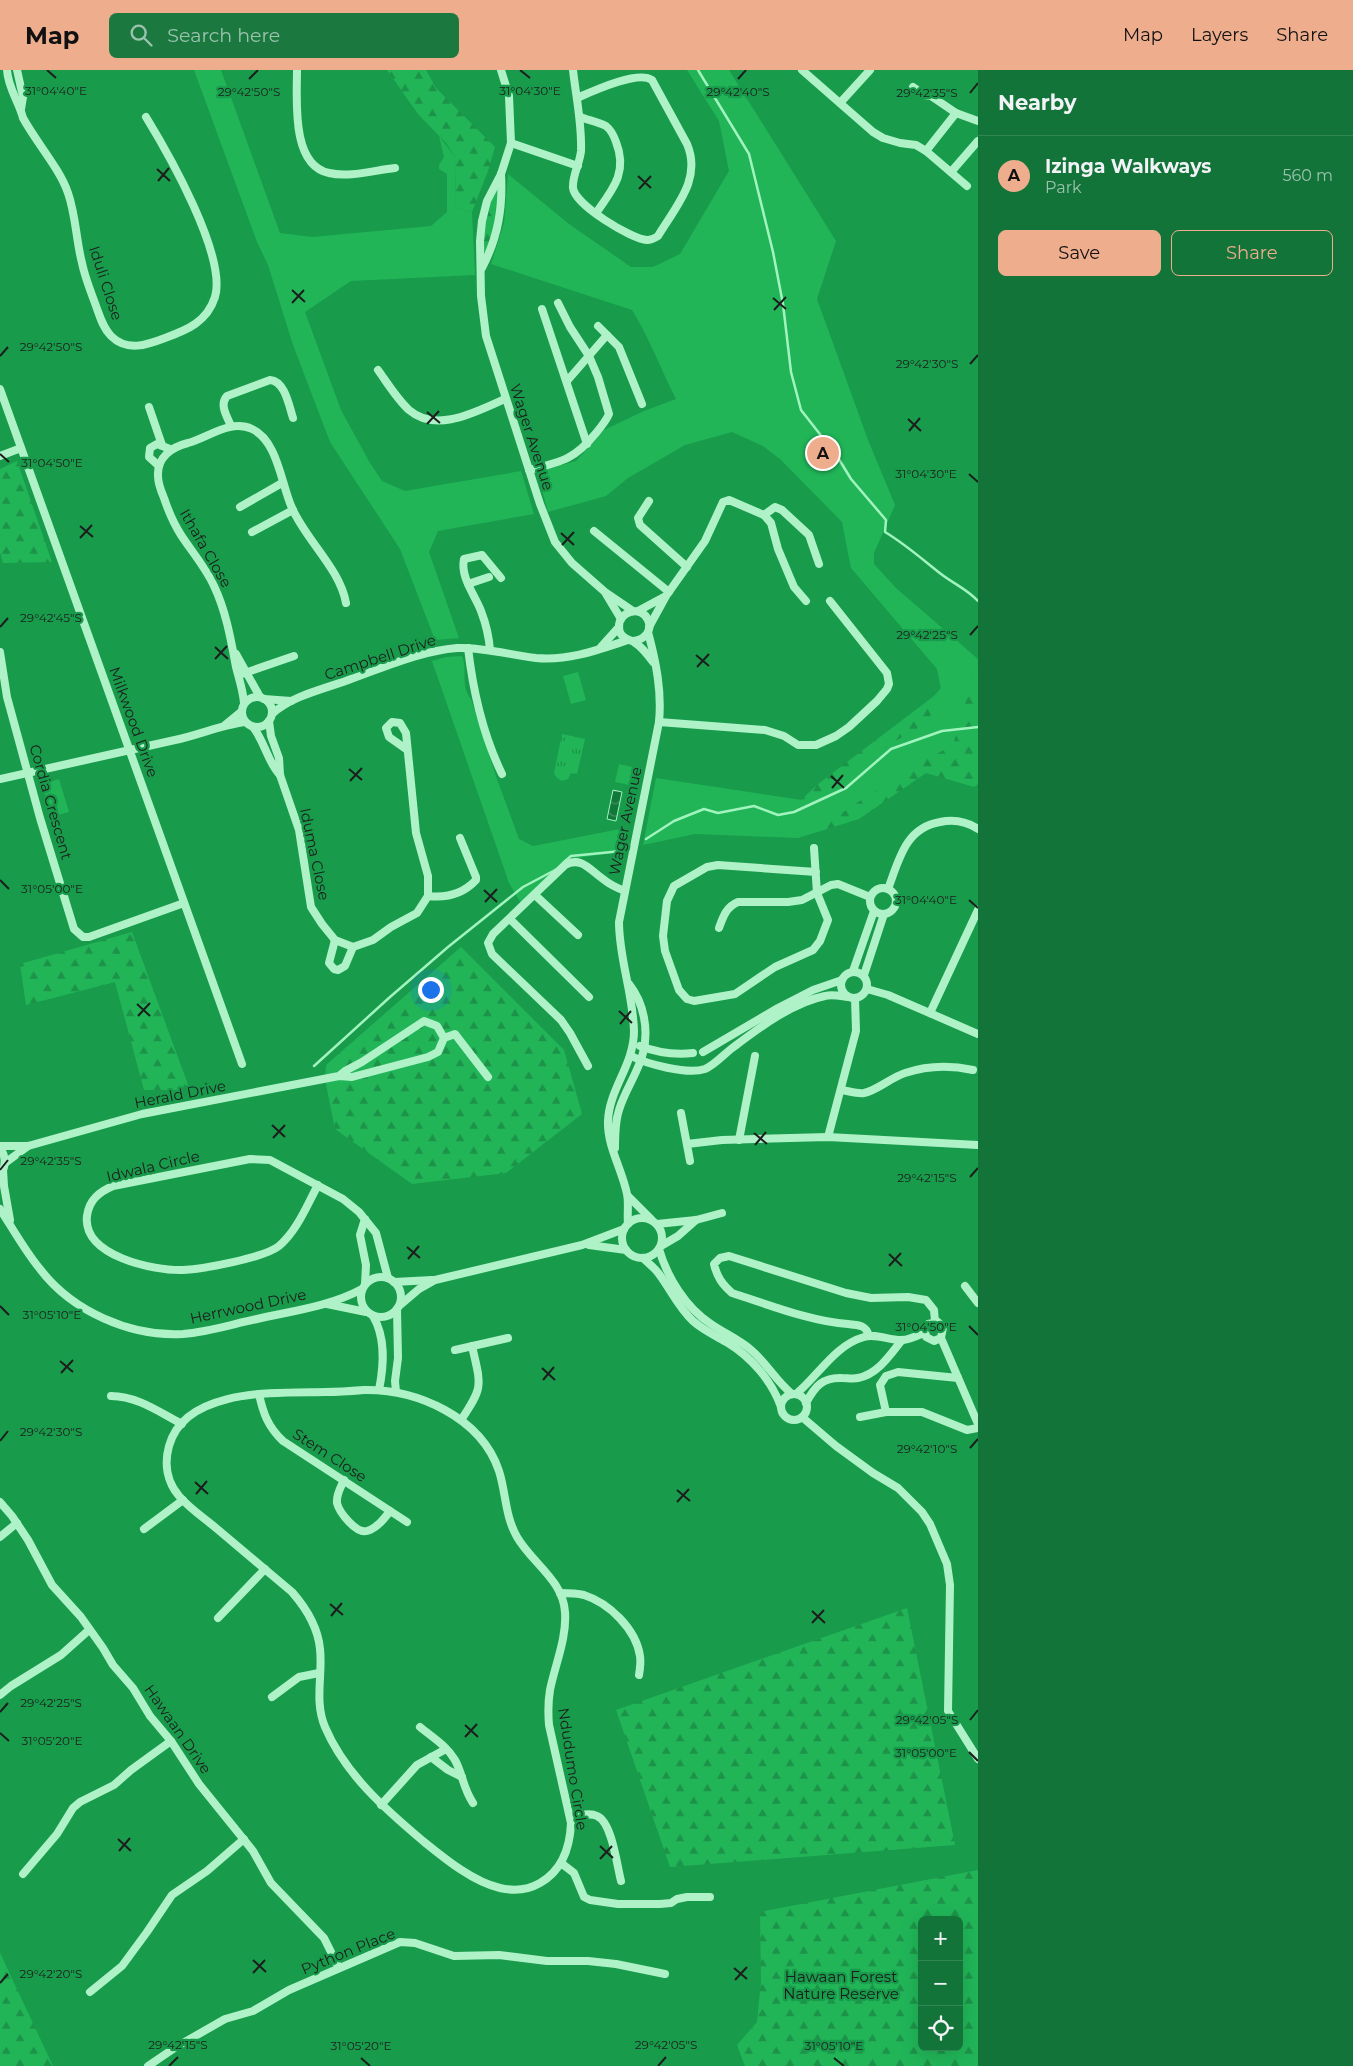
<!DOCTYPE html>
<html lang="en">
<head>
<meta charset="utf-8">
<style>
  :root { --surface:#127438; --page:#1b7940; --text:#f1f3f6; --muted:#9cc3ae; --line:#318653; --accent:#eead8d }
  body { margin:0; font-family:Montserrat,sans-serif; background:var(--page); color:var(--text) }
  .controls { position:absolute; right:15px; bottom:15px; display:grid; overflow:hidden; border-radius:8px; box-shadow:0 5px 20px #0002 }
  .controls button { width:45px; height:45px; display:grid; place-items:center; padding:0; border:0; border-bottom:1px solid var(--line); background:var(--surface); color:var(--text); font:25px sans-serif }
  .you { position:absolute; left:430px; top:919px; width:18px; height:18px; margin:-12px; border:4px solid #fff; border-radius:50%; background:#1a73e8; box-shadow:0 0 0 8px #1a73e833 }
  .badge { display:grid; place-items:center; width:32px; height:32px; border-radius:50%; background:var(--accent); color:#111; font-size:16px; font-weight:700 }
  .pin { position:absolute; translate:-50% -50%; border:2px solid #fff; box-shadow:0 1px 5px #0006 }
  .list { margin:0; padding:0; list-style:none }
  h2 { display:flex; justify-content:space-between; align-items:center; height:65px; margin:0; padding:0 20px; font-size:21px }
  h2 small { font-size:16px; font-weight:400; color:var(--muted) }
  .list li { display:grid; grid-template-columns:32px 1fr auto; gap:15px; align-items:center; box-sizing:border-box; height:80px; padding:0 20px; border-top:1px solid var(--line) }
  .list b { display:block; font-size:19px; white-space:nowrap }
  .list p { margin:0; font-size:16px; white-space:nowrap; color:var(--muted) }
  .list em { font-size:16px; font-style:normal; color:var(--muted) }
  .actions { display:flex; gap:10px; padding:15px 20px }
  .actions a { flex:1; padding:11px 0; border:1px solid var(--accent); border-radius:8px; text-align:center; font-size:18px; color:var(--accent) }
  .actions .main { background:var(--accent); color:#111 }
  .icon { flex:none; width:28px; height:28px; fill:none; stroke:currentColor; stroke-width:2; stroke-linecap:round; stroke-linejoin:round }
  .map { position:relative; flex:none; width:978px; height:1996px; overflow:hidden }
  header { display:flex; align-items:center; gap:30px; box-sizing:border-box; height:70px; padding:0 25px; background:var(--accent); color:#111 }
  header strong { font-size:24px }
  nav { display:flex; gap:28px; margin-inline-start:auto; font-size:18px }
  .search { width:350px; height:45px; background:var(--page); display:flex; align-items:center; gap:12px; box-sizing:border-box; padding:0 18px; border-radius:8px; color:var(--muted); font-size:19px }
  main { display:flex }
  aside { flex:1; background:var(--surface) }
  .map>svg:first-child { display:block }
</style>
</head>
<body>
<header>
<strong>Map</strong>
<div class="search"><svg class="icon" aria-label="search" viewBox="0 0 24 24"><circle cx="10" cy="10" r="6"/><path d="M15 15l6 6"/></svg>Search here</div>
<nav><a>Map</a><a>Layers</a><a>Share</a></nav>
</header>
<main>
<div class="map">
<svg width="978" height="1996" viewBox="0 0 978 1996">
  <defs>
    <pattern id="grass-tufts" width="24" height="20" patternUnits="userSpaceOnUse" patternTransform="scale(1.25)"><rect width="24" height="20" fill="#21b558"/><path d="M3 7l-1-3M5 7V3M7 7l1-3M15 17l-1-3M17 17v-4M19 17l1-3" fill="none" stroke="#1c9348"/></pattern>
    <pattern id="forest-firs" width="22" height="20" patternUnits="userSpaceOnUse" patternTransform="scale(1.25)"><rect width="22" height="20" fill="#21b558"/><path d="M5 1l3.5 6h-7zM16 11l3.5 6h-7z" fill="#1c9348"/></pattern>
    <pattern id="water-waves" width="16" height="10" patternUnits="userSpaceOnUse" patternTransform="scale(1.25)"><rect width="16" height="10" fill="#10793a"/><path d="M0 5q4-4 8 0t8 0" fill="none" stroke="#438d61"/></pattern>
  </defs>
  <rect width="100%" height="100%" fill="#189b4b"/>
  <polygon fill="url(#grass-tufts)" points="562,664 585,669 577,704 571,703 568,709 562,711 557,708 554,703"/>
  <g fill="url(#forest-firs)" fill-rule="evenodd">
    <polygon points="387,0 426,0 436,18 495,77 488,101 472,142 455,138 456,88 446,73 418,44"/>
    <path d="M498,117L497,151L486,181H483C483,158 486,137 498,117Z"/>
    <polygon points="17,391 52,492 3,493 0,482 0,399"/>
    <polygon points="978,589 978,714 974,717 926,703 859,749 798,768 790,732 801,730 818,714 934,626 946,612"/>
    <polygon points="132,862 190,1020 144,1020 115,912 26,935 20,894"/>
    <polygon points="461,877 564,980 582,1044 506,1103 412,1114 335,1059 325,1009 326,995"/>
    <polygon points="907,1538 955,1775 670,1797 616,1640"/>
    <path d="M978,1800V1996H745L737,1975L757,1952L761,1911L760,1842ZM922,1850H959V1977H922Z"/>
    <polygon points="0,1883 53,1996 0,1996"/>
  </g>
  <g fill="#21b558">
    <polygon points="194,0 221,0 280,163 312,167 431,156 447,142 447,104 439,99 439,95 444,87 439,66 456,88 455,138 472,142 475,205 351,211 305,242 341,340 370,393 382,411 405,421 521,401 534,444 438,461 429,482 459,568 435,570 400,479 330,372 293,275 268,195 257,172"/>
    <path d="M687,0H729L836,171L817,229L868,370L895,435L874,483V494L896,518L978,589L953,675L900,704L833,749L798,768L695,764L643,775L656,708L802,730L840,713L892,673L928,652L941,619L937,599L851,498L842,452L781,390L763,376L732,362L685,375L628,408L606,426L548,442L537,402L576,391L604,360L644,341L676,329C661,300 649,267 632,240L491,194L504,153L508,104L569,154L631,197H653L680,184L729,101L719,51Z"/>
    <path d="M462,586C468,600 460,616 471,629L497,709L519,769L533,776L620,759L619,769L628,770L626,781L577,788L568,792L522,835L509,813L432,591L446,587Z"/>
    <polygon points="578,602 586,630 571,634 563,606"/>
    <polygon points="619,694 632,697 629,715 615,712"/>
    <polygon points="59,709 69,742 51,747 42,714"/>
  </g>
  <polygon fill="url(#water-waves)" stroke="#a2f4bf" points="613,720 622,722 616,751 607,749"/>
  <g fill="none" stroke-linecap="round" stroke-linejoin="round">
    <g stroke="#a2f4bf" stroke-width="2.5">
      <path d="M698,0L749,84L773,182L783,234L791,302L801,340L837,386L851,409L886,450L885,462C905,474 922,489 941,504C954,514 967,519 978,531"/>
      <polyline points="646,769 674,751 704,739 718,743 754,736 778,745 794,742 846,718 891,679 942,661 978,657"/>
      <polyline points="564,792 571,786 622,781"/>
      <polyline points="314,996 390,927 448,877 523,817 557,799"/>
    </g>
    <g stroke="#aff2c8" stroke-width="8">
      <path d="M7,0C8,18 19,32 23,48C36,72 60,99 68,123C76,146 76,170 82,193C85,208 91,222 96,236C100,247 103,258 111,266C127,282 147,275 165,268C187,260 207,252 215,227C227,186 168,83 146,47"/>
      <polyline points="17,0 23,27 21,39"/>
      <path d="M297,0C297,30 291,95 329,103C349,108 375,100 395,98"/>
      <polyline points="501,0 509,26 511,73 501,104 487,131 482,151 480,171 481,226 486,266 540,434 555,472 572,493 605,522 633,541"/>
      <path d="M573,0C576,27 582,53 581,81C580,93 572,106 573,118C575,135 631,169 647,170C651,170 655,168 658,166C676,136 702,109 687,74L652,10C638,0 593,21 577,28"/>
      <polyline points="802,0 873,62 883,68 900,73 916,75 926,81 967,116"/>
      <polyline points="913,17 924,25 931,26 956,43 978,51"/>
      <polyline points="840,33 870,0"/>
      <path d="M580,47C588,50 598,52 606,56C611,60 614,66 616,72C628,102 613,119 596,143"/>
      <polyline points="511,73 578,96"/>
      <polyline points="926,81 956,43"/>
      <polyline points="951,102 978,71"/>
      <path d="M482,198C498,167 503,138 501,104"/>
      <polyline points="542,239 587,374"/>
      <polyline points="598,256 619,277 642,334"/>
      <path d="M378,300C388,314 397,329 409,340C437,364 477,341 505,329"/>
      <polyline points="567,311 607,265"/>
      <polyline points="0,319 242,994"/>
      <polyline points="149,337 162,375"/>
      <path d="M231,356C227,346 219,335 227,326L270,310C285,311 289,336 293,348"/>
      <polyline points="0,386 21,378"/>
      <polyline points="159,396 149,387 150,378 157,374 170,379"/>
      <path d="M529,400C561,392 574,390 596,363C601,357 606,351 609,344L598,307L589,286L570,257L558,233"/>
      <polyline points="649,431 638,448 640,455 687,497"/>
      <polyline points="240,437 282,413"/>
      <polyline points="764,445 775,437 782,440 809,465 819,494"/>
      <polyline points="594,461 669,522"/>
      <polyline points="252,462 293,440"/>
      <polyline points="468,514 489,507"/>
      <polyline points="606,524 621,549"/>
      <polyline points="638,541 664,527"/>
      <polyline points="649,557 666,526 705,471 723,432 729,430 764,445 771,453 778,479 794,517 806,531"/>
      <path d="M633,571C644,570 653,561 648,550C642,535 618,541 619,557C619,561 621,565 624,567C627,570 631,570 634,572C642,577 648,585 653,592"/>
      <polyline points="601,577 619,557"/>
      <path d="M468,578C473,621 483,665 502,704"/>
      <path d="M490,580C489,567 486,554 481,541C475,525 460,507 464,489L482,485L501,508"/>
      <polyline points="0,582 7,627 40,748 74,859 83,867 89,867 184,833"/>
      <polyline points="236,584 260,627"/>
      <polyline points="239,605 294,586"/>
      <circle cx="257" cy="642" r="15"/>
      <polyline points="264,629 291,631"/>
      <path d="M244,633C243,620 239,609 236,597C231,570 226,541 214,516C206,498 192,482 181,465C174,454 168,440 164,428C161,421 158,413 158,406C157,387 172,377 188,373C209,367 231,349 252,359C278,371 281,414 292,438C306,470 340,499 346,533"/>
      <path d="M272,644C293,625 325,619 351,609C385,597 420,581 457,578C484,577 510,585 536,588C569,591 598,580 628,570"/>
      <polyline points="269,651 271,666 279,688 280,705 299,760 311,837 322,854 335,870 353,877 373,870 391,857 417,843 428,826 428,806 416,763 406,663 400,653 392,652 386,658 389,667 406,679"/>
      <polyline points="659,652 765,660 784,666 798,675 816,675 836,666 849,657 877,631 887,619 889,614 887,603 830,531"/>
      <polyline points="225,655 242,641"/>
      <path d="M253,657C265,672 267,691 280,705"/>
      <path d="M0,709C58,696 117,683 175,670C199,665 221,655 245,652"/>
      <polyline points="814,778 817,823 828,850 820,871 813,880 775,897 735,924 694,931 687,929 679,920 665,881 663,866 667,831 674,816 707,797 718,795 816,802"/>
      <circle cx="883" cy="831" r="13"/>
      <path d="M888,819C899,790 905,758 940,752C954,749 966,751 978,759"/>
      <polyline points="535,825 578,865"/>
      <path d="M428,826C445,828 463,824 476,810V807L460,768"/>
      <polyline points="510,849 589,927"/>
      <path d="M719,858C723,847 726,837 738,832H788L802,830L831,815L838,814L870,827"/>
      <polyline points="335,870 329,893 334,899 338,900 345,896 353,877"/>
      <polyline points="853,901 874,841"/>
      <circle cx="854" cy="915" r="13"/>
      <polyline points="864,905 884,844"/>
      <polyline points="867,919 888,925 978,964"/>
      <polyline points="930,943 978,840"/>
      <polyline points="444,968 455,964 488,1007"/>
      <path d="M640,976C658,983 674,985 693,983"/>
      <polyline points="703,982 778,938 813,920 842,910"/>
      <path d="M631,986C647,994 687,1005 705,999C715,995 726,982 735,976C760,957 794,932 825,926C832,924 840,926 848,927"/>
      <path d="M588,996L570,963L561,950L492,884L488,873L493,864L565,795C581,786 590,800 603,809C609,814 617,818 625,821"/>
      <path d="M841,1020C849,1021 857,1024 864,1023C876,1021 892,1007 905,1003C929,995 950,995 973,1000"/>
      <polyline points="681,1043 690,1091"/>
      <polyline points="828,1067 856,961 855,928"/>
      <polyline points="739,1070 755,986"/>
      <polyline points="687,1074 722,1070 828,1067 978,1075"/>
      <polyline points="0,1076 28,1076 142,1044 339,1006 352,1007 428,987 438,982 444,968 437,956 424,951 362,992 345,1001 339,1006"/>
      <path d="M0,1078C6,1086 6,1096 1,1104"/>
      <path d="M615,1078C615,1065 615,1052 619,1040C625,1020 638,1003 643,983C649,960 644,933 629,914"/>
      <polyline points="5,1093 28,1076"/>
      <polyline points="3,1100 4,1116 10,1150"/>
      <path d="M318,1115C307,1135 297,1161 279,1176C264,1188 203,1199 183,1200C154,1201 82,1186 87,1146C89,1130 99,1122 113,1116L250,1089L270,1090L343,1129L359,1142L376,1163L388,1208"/>
      <polyline points="628,1126 651,1149"/>
      <path d="M0,1139C13,1159 25,1181 40,1199C72,1241 130,1267 183,1264C208,1262 233,1254 257,1249C292,1241 331,1236 362,1219"/>
      <circle cx="642" cy="1168" r="20"/>
      <path d="M628,1154C627,1144 629,1133 627,1124C622,1099 607,1076 608,1051C609,1019 634,995 634,961C633,923 619,889 619,852L659,652C662,621 656,592 648,562"/>
      <polyline points="657,1154 696,1150 722,1143"/>
      <polyline points="589,1175 626,1180"/>
      <polyline points="661,1176 678,1166 696,1150"/>
      <path d="M659,1179C667,1207 686,1238 711,1254C724,1263 738,1269 750,1279C766,1292 776,1311 792,1324"/>
      <path d="M643,1188C649,1194 655,1198 659,1204C671,1220 678,1237 693,1251C703,1260 716,1266 728,1273C751,1287 772,1311 781,1337"/>
      <circle cx="381" cy="1227" r="20"/>
      <polyline points="394,1212 432,1210"/>
      <polyline points="365,1214 366,1195 360,1165 365,1149"/>
      <polyline points="965,1216 978,1233"/>
      <polyline points="327,1234 366,1242"/>
      <polyline points="399,1236 419,1219 435,1210 582,1175 624,1159"/>
      <path d="M373,1246C386,1268 384,1295 379,1320"/>
      <path d="M869,1266C866,1255 859,1255 848,1254C812,1252 767,1234 732,1223C722,1214 717,1207 714,1194L720,1188L729,1186L846,1223L871,1228L908,1227L926,1230L934,1240L935,1251"/>
      <polyline points="941,1268 934,1271 926,1267 925,1260 928,1254 938,1252 943,1257 941,1268 978,1354"/>
      <polyline points="455,1280 508,1268"/>
      <polyline points="958,1308 898,1302 886,1306 880,1315 886,1342 922,1342 967,1360 978,1358"/>
      <path d="M364,1320C417,1319 481,1347 499,1401C506,1423 505,1446 517,1467C532,1493 563,1510 565,1542C567,1568 555,1595 550,1620C548,1632 548,1643 549,1655L571,1753C570,1777 563,1800 540,1813C528,1820 513,1821 500,1818C473,1812 444,1788 423,1771C385,1739 345,1704 325,1657C314,1631 323,1605 320,1579C318,1557 306,1538 292,1522C267,1501 242,1480 216,1458C204,1448 189,1438 179,1426C167,1412 164,1394 169,1376C185,1317 279,1323 326,1322C339,1322 352,1321 364,1320Z"/>
      <polyline points="396,1322 395,1311 398,1288 397,1239"/>
      <path d="M259,1324C263,1343 268,1357 283,1371L407,1452"/>
      <path d="M796,1324C818,1306 835,1275 864,1267C876,1263 890,1271 903,1270C910,1269 918,1265 925,1263"/>
      <circle cx="794" cy="1337" r="13"/>
      <path d="M111,1326C137,1326 159,1342 182,1354"/>
      <path d="M806,1333C815,1316 823,1307 842,1308C847,1308 853,1309 858,1308C878,1304 890,1285 902,1270"/>
      <polyline points="802,1347 836,1376 873,1403 898,1418 922,1442 930,1454 947,1494 950,1515 948,1641 978,1689"/>
      <polyline points="860,1347 886,1342"/>
      <path d="M461,1350C484,1316 481,1316 472,1276"/>
      <path d="M344,1410C341,1417 336,1424 337,1433C339,1442 356,1464 367,1461C377,1458 384,1449 390,1441"/>
      <polyline points="0,1432 12,1446 28,1470 52,1515 81,1547 103,1578 113,1595 133,1618 150,1646 171,1671 199,1714 253,1781 271,1813 324,1868 339,1898"/>
      <polyline points="144,1459 183,1430"/>
      <polyline points="0,1467 17,1453"/>
      <path d="M560,1523C568,1523 576,1523 584,1525C609,1533 636,1559 640,1586C641,1592 640,1599 639,1605"/>
      <polyline points="218,1548 265,1499"/>
      <polyline points="0,1625 11,1616 61,1585 89,1560"/>
      <polyline points="272,1627 299,1607 319,1603"/>
      <path d="M420,1657C432,1667 447,1676 455,1690C463,1705 463,1718 473,1733"/>
      <polyline points="431,1687 448,1700 462,1707"/>
      <polyline points="381,1735 417,1695 446,1679"/>
      <path d="M570,1748C578,1746 589,1742 597,1746C612,1752 617,1796 621,1811"/>
      <polyline points="561,1793 574,1803 584,1827 590,1830 618,1834 660,1834 671,1833 677,1829 687,1827 710,1827"/>
      <polyline points="23,1804 57,1764 73,1738 80,1732 114,1715 131,1700 171,1671"/>
      <polyline points="90,1922 122,1896 147,1862 172,1825 207,1801 244,1769"/>
      <polyline points="148,1996 176,1977 225,1949 253,1941 289,1920 400,1872 415,1873 454,1886 499,1885 547,1891 588,1891 616,1894 665,1904"/>
    </g>
  </g>
  <path fill="none" stroke="#1d1d1d" stroke-width="2" d="M47,0L56,8M520,0L530,8M249,9L258,0M738,9L746,0M970,23L978,13M157,99L170,111M638,106L651,118M158,111L169,98M639,119L651,106M292,220L305,232M773,228L786,239M292,233L304,220M774,240L786,227M0,286L8,277M970,294L978,285M427,342L440,353M908,349L921,361M427,354L439,341M909,361L920,348M0,384L9,392M969,404L978,412M80,456L93,467M561,463L574,475M80,468L92,455M562,475L574,462M0,557L8,548M970,565L978,556M215,577L228,589M696,585L709,596M215,589L227,576M697,597L709,584M349,699L362,710M831,706L844,718M350,711L362,698M832,718L843,705M0,810L9,819M484,820L497,832M969,830L978,838M485,832L497,819M137,934L150,946M619,941L632,953M138,946L150,933M620,954L631,941M272,1055L285,1067M754,1063L767,1074M273,1068L285,1055M755,1075L766,1062M0,1100L8,1090M970,1107L978,1098M407,1177L420,1188M889,1184L902,1196M408,1189L419,1176M889,1196L901,1183M0,1236L9,1245M969,1256L978,1265M60,1291L73,1302M542,1298L555,1310M61,1303L73,1290M543,1310L554,1297M0,1371L8,1361M970,1378L978,1369M195,1412L208,1424M677,1420L690,1431M196,1424L207,1411M677,1432L689,1419M330,1534L343,1545M812,1541L825,1553M331,1546L342,1533M812,1553L824,1540M0,1642L8,1633M970,1650L978,1640M465,1655L478,1667M0,1663L9,1671M465,1667L477,1654M969,1682L978,1691M118,1769L131,1781M600,1776L613,1788M119,1781L130,1768M600,1789L612,1776M253,1890L266,1902M734,1898L747,1909M253,1903L265,1890M735,1910L747,1897M0,1913L8,1904M361,1988L370,1996M834,1988L844,1996M169,1996L178,1987M658,1996L666,1987"/>
  <g text-anchor="middle" dominant-baseline="central" stroke-width="4.5" stroke-linejoin="round" paint-order="stroke">
    <g font-size="15" fill="#1d1d1d" stroke="#189b4b">
      <text transform="translate(106 213) rotate(72)">Iduli Close</text>
      <text transform="translate(532 367) rotate(72)">Wager Avenue</text>
      <text transform="translate(206 478) rotate(60)">Ithafa Close</text>
      <text transform="translate(380 587) rotate(-18)">Campbell Drive</text>
      <text transform="translate(134 652) rotate(70)">Milkwood Drive</text>
      <text transform="translate(51 732) rotate(74)">Cordia Crescent</text>
      <text transform="translate(625 751) rotate(-78)">Wager Avenue</text>
      <text transform="translate(315 784) rotate(78)">Iduma Close</text>
      <text transform="translate(180 1024) rotate(-11)">Herald Drive</text>
      <text transform="translate(153 1096) rotate(-13)">Idwala Circle</text>
      <text transform="translate(248 1236) rotate(-12)">Herrwood Drive</text>
      <text transform="translate(330 1385) rotate(33)">Stem Close</text>
      <text transform="translate(178 1659) rotate(55)">Hawaan Drive</text>
      <text transform="translate(573 1699) rotate(81)">Ndudumo Circle</text>
      <text transform="translate(348 1881) rotate(-22)">Python Place</text>
    </g>
    <g font-size="15" fill="#1b1d1c" stroke="#189b4b">
      <text x="841" y="1906">Hawaan Forest<tspan x="841" dy="17">Nature Reserve</tspan></text>
    </g>
  </g>
  <g font-size="12" text-anchor="middle" fill="#1d1d1d" stroke="#189b4b" stroke-width="4.5" stroke-linejoin="round" paint-order="stroke">
    <text x="56" y="25">31°04'40"E</text>
    <text x="530" y="25">31°04'30"E</text>
    <text x="249" y="26">29°42'50"S</text>
    <text x="738" y="26">29°42'40"S</text>
    <text x="927" y="27">29°42'35"S</text>
    <text x="51" y="281">29°42'50"S</text>
    <text x="927" y="298">29°42'30"S</text>
    <text x="52" y="397">31°04'50"E</text>
    <text x="926" y="408">31°04'30"E</text>
    <text x="51" y="552">29°42'45"S</text>
    <text x="927" y="569">29°42'25"S</text>
    <text x="52" y="823">31°05'00"E</text>
    <text x="926" y="834">31°04'40"E</text>
    <text x="51" y="1095">29°42'35"S</text>
    <text x="927" y="1112">29°42'15"S</text>
    <text x="52" y="1249">31°05'10"E</text>
    <text x="926" y="1261">31°04'50"E</text>
    <text x="51" y="1366">29°42'30"S</text>
    <text x="927" y="1383">29°42'10"S</text>
    <text x="51" y="1637">29°42'25"S</text>
    <text x="927" y="1654">29°42'05"S</text>
    <text x="52" y="1675">31°05'20"E</text>
    <text x="926" y="1687">31°05'00"E</text>
    <text x="51" y="1908">29°42'20"S</text>
    <text x="178" y="1979">29°42'15"S</text>
    <text x="666" y="1979">29°42'05"S</text>
    <text x="361" y="1980">31°05'20"E</text>
    <text x="834" y="1980">31°05'10"E</text>
  </g>
</svg>
<div class="controls">
<button>+</button>
<button>−</button>
<button><svg class="icon" aria-label="locate" viewBox="0 0 24 24"><circle cx="12" cy="12" r="6"/><path d="M12 2v4M12 18v4M2 12h4M18 12h4"/></svg></button>
</div>
<div class="you"></div>
<div class="pin badge" style="left:823px;top:383px">A</div>
</div>
<aside>
<h2>Nearby<small></small></h2>
<ul class="list">
<li><span class="badge">A</span><div><b>Izinga Walkways</b><p>Park</p></div><em>560 m</em></li>
</ul>
<div class="actions"><a class="main">Save</a><a>Share</a></div>
</aside>
</main>
</body>
</html>
